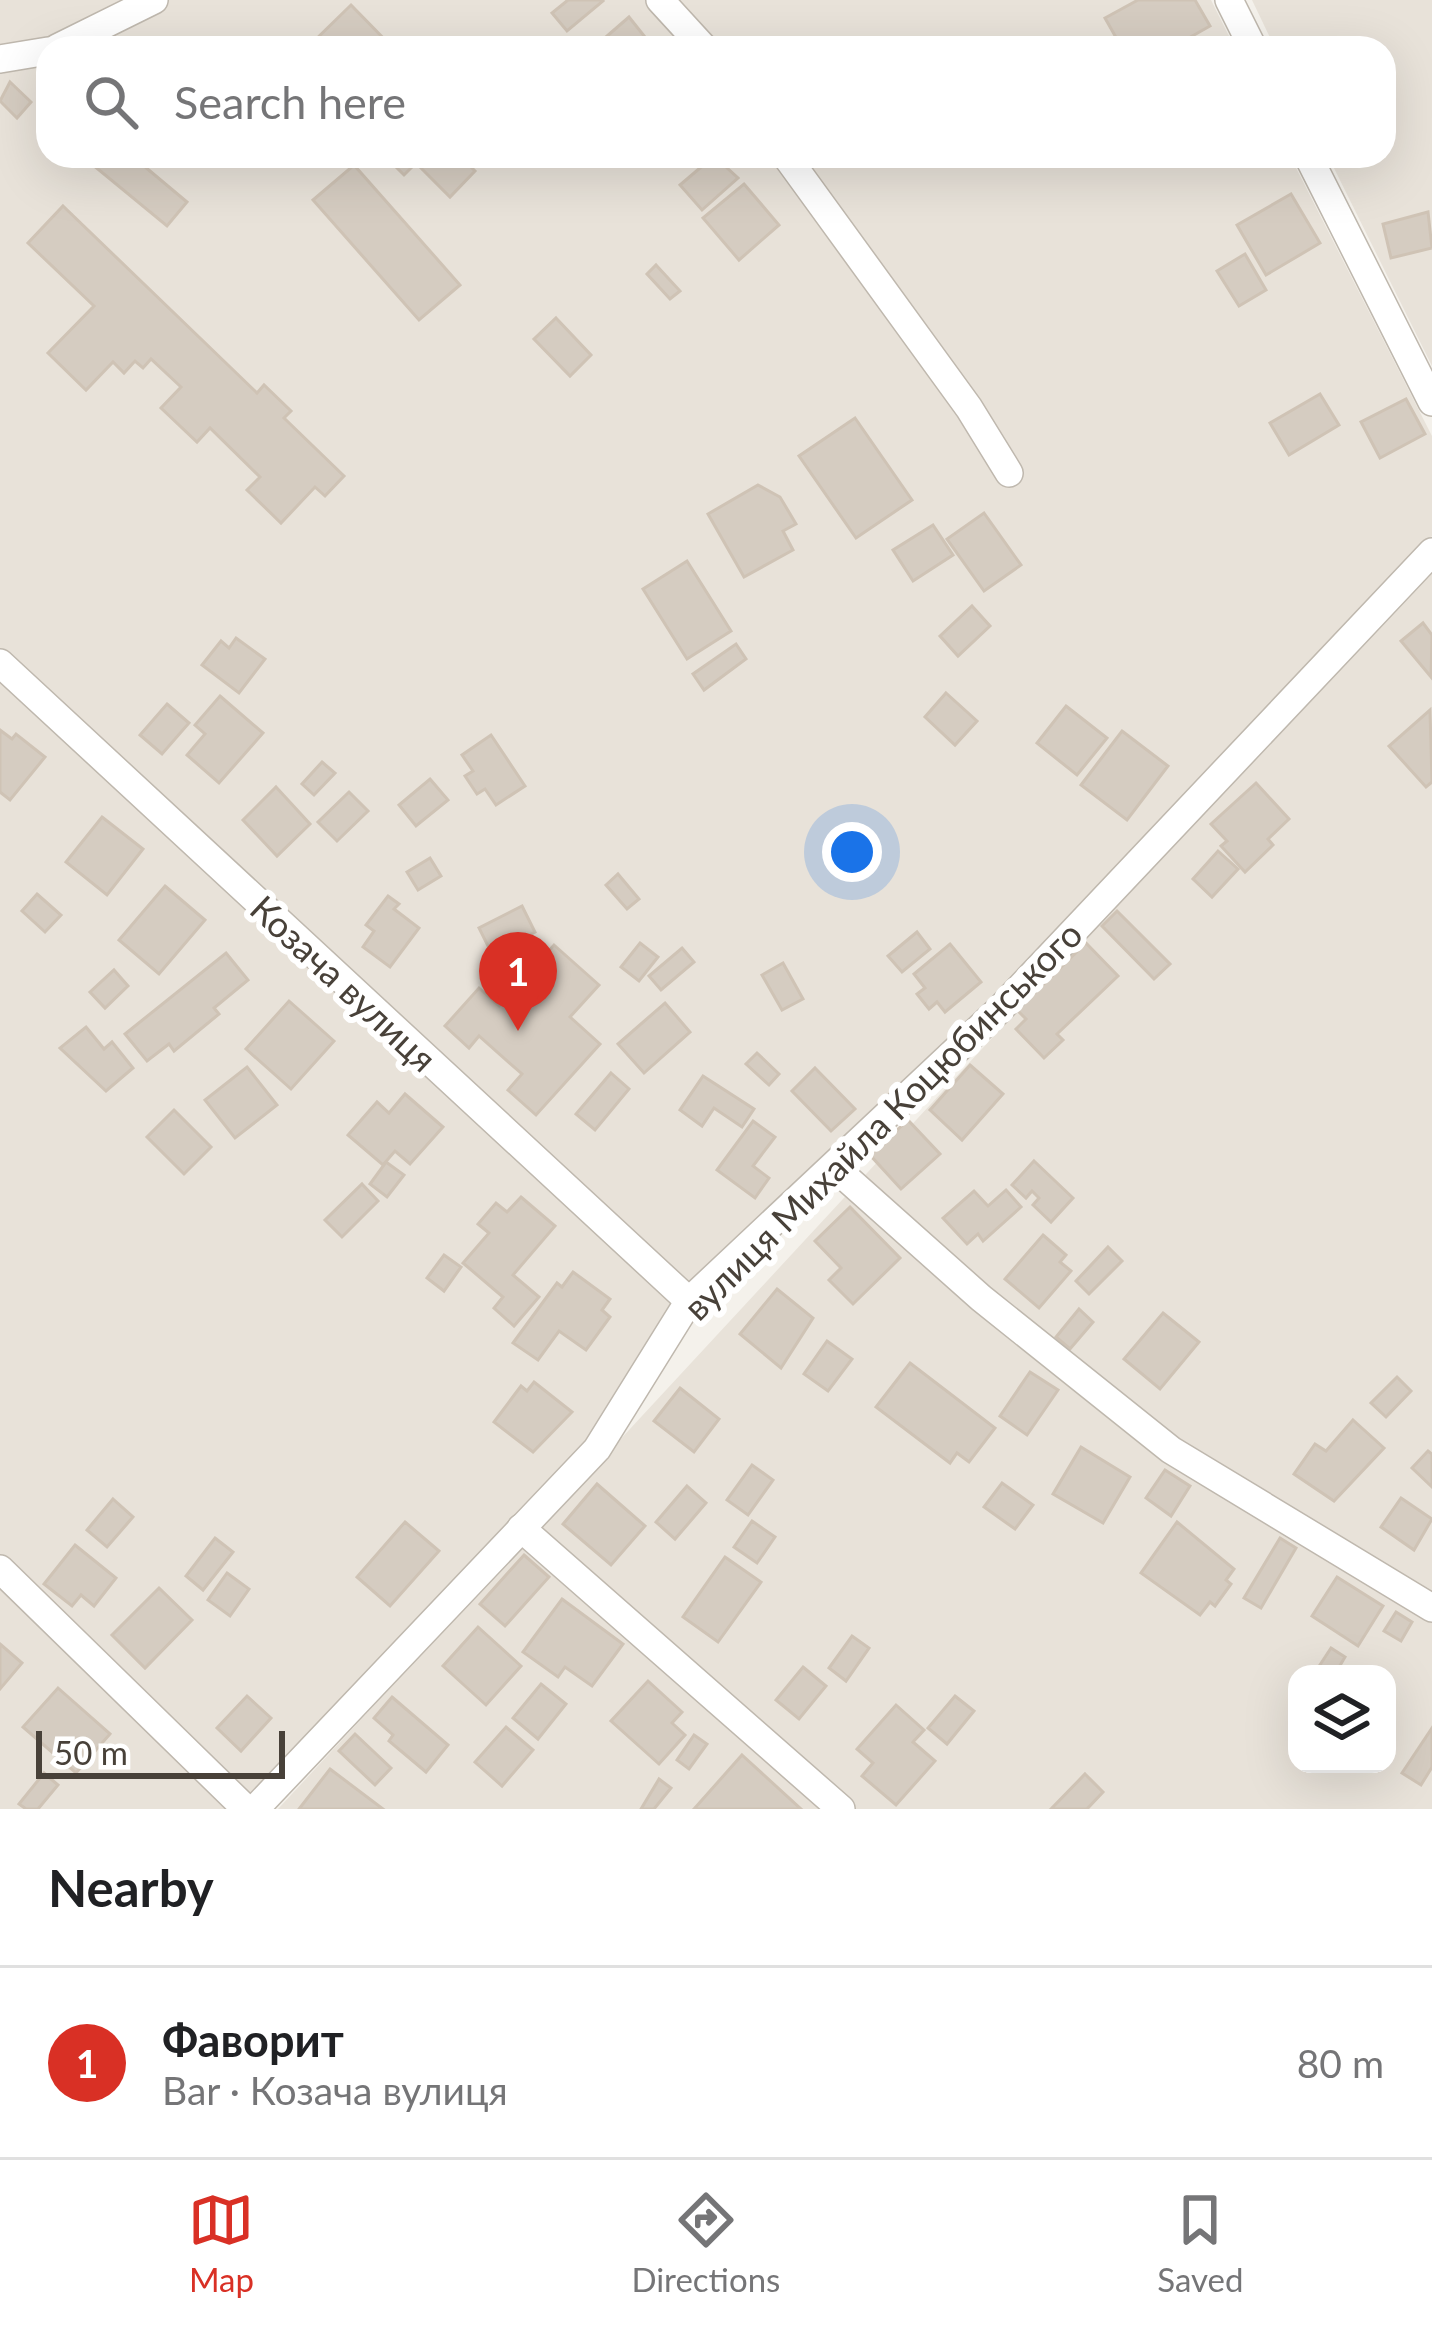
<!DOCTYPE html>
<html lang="en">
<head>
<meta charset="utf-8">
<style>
  :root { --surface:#fff; --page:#f2f2f2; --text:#202124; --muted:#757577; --line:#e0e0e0; --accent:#d93025 }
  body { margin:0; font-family:Lato,sans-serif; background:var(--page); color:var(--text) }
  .controls { position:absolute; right:36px; bottom:36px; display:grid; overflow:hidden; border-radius:24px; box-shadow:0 12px 48px #0002 }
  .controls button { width:108px; height:108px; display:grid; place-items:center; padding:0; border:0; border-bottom:3px solid var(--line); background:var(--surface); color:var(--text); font:60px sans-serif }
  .scale { position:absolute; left:36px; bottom:30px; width:249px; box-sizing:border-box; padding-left:12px; border:6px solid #484139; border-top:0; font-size:33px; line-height:42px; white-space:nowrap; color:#484139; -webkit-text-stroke:9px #fff; paint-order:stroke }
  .you { position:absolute; left:852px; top:852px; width:42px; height:42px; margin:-30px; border:9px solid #fff; border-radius:50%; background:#1a73e8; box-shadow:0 0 0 18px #1a73e833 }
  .badge { display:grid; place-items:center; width:78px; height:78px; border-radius:50%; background:var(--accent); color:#fff; font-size:39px; font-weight:700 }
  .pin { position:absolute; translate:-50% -99px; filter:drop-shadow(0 3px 6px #0008) }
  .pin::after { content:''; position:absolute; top:63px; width:42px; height:36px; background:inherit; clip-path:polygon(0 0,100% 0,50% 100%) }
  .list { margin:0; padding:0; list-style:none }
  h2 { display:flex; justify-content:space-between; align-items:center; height:156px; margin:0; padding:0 48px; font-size:51px }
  h2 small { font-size:39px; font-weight:400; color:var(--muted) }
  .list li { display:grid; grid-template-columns:78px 1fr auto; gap:36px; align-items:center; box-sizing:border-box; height:192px; padding:0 48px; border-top:3px solid var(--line) }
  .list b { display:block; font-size:45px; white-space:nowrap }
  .list p { margin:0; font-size:39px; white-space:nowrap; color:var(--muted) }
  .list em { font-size:39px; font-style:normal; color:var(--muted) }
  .icon { flex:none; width:66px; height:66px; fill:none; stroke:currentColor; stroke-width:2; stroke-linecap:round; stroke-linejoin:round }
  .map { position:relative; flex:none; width:1432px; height:1809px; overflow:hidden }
  .search { position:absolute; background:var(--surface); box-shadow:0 12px 48px #0002; left:36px; right:36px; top:36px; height:132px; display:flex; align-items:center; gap:30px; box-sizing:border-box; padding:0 42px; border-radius:36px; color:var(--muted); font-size:45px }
  .sheet { height:348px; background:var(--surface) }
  nav { display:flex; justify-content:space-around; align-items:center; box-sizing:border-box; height:168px; border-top:3px solid var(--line); background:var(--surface); font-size:33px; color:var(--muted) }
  nav a { display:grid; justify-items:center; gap:6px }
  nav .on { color:var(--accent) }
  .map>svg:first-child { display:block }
</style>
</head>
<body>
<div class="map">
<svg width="1432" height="1809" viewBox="0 0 1432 1809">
  <rect width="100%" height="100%" fill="#f4f1eb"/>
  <g fill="#e8e2d9" fill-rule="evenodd">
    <polygon points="0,0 1211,0 1235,48 48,48 48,156 1290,156 1432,436 1432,536 1076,914 701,1277 589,1439 243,1809 0,1809"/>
    <polygon points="1252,0 1432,0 1432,366 1328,156 1384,156 1384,48 1275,48"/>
    <path d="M1432,563V1809H278ZM1297,1674H1387V1764H1297Z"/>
  </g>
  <g fill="#d5ccc1" stroke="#cfc3b5" stroke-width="3">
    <polygon points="568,0 602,0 603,1 567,31 552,13"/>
    <polygon points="1138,0 1195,0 1210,26 1171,48 1122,48 1105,18"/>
    <polygon points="351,5 393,48 307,48"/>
    <polygon points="629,17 645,37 632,48 603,48 599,43"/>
    <polygon points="10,82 31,102 17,118 0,101"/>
    <polygon points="82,156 142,156 138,161 187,202 167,226"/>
    <polygon points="385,156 471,156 466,162 475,171 450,197 416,163 404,175"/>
    <polygon points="714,156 738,178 702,210 680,185"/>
    <polygon points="354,165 460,285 419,320 313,200"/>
    <polygon points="744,184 779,225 739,260 703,218"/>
    <polygon points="1291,194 1320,243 1266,275 1237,225"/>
    <polygon points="63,206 257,393 264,385 291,411 284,418 344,476 325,496 315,487 281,523 247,490 260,477 210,428 197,442 161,408 181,387 151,359 143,368 135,361 124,373 113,362 86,390 48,353 94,306 28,243"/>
    <polygon points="1428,212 1432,248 1391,258 1383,224"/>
    <polygon points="1245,254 1266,290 1239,306 1217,271"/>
    <polygon points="656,265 680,291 670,299 647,274"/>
    <polygon points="556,318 591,355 570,376 534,339"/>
    <polygon points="1320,394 1339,425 1289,455 1270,423"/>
    <polygon points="1406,399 1425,434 1380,458 1361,422"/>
    <polygon points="855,418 912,500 856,538 799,456"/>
    <polygon points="758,485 780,497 796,524 783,531 793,550 744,577 708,514"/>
    <polygon points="984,513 1021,565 984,591 947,539"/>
    <polygon points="933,525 953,555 913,581 893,550"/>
    <polygon points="687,561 731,631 687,659 643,589"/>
    <polygon points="972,606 990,626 958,656 940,636"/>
    <polygon points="1423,623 1432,635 1431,677 1401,641"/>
    <polygon points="236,638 265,659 239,693 202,665 221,641 229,648"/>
    <polygon points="736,644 746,659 704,690 693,674"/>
    <polygon points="946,693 977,721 955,745 925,717"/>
    <polygon points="220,696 263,733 219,783 187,755 205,734 195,725"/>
    <polygon points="167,704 189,723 162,754 140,735"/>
    <polygon points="1066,706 1107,738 1077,775 1037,743"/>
    <polygon points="1430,710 1432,782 1426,787 1389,746"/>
    <polygon points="0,730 12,739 16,734 45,757 10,800 0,792"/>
    <polygon points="1122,731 1168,766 1127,820 1081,785"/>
    <polygon points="491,735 525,786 496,805 485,789 477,794 465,776 473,771 462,755"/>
    <polygon points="322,762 335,773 314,795 302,784"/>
    <polygon points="430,779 448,800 416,826 399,805"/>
    <polygon points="1256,783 1289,819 1268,839 1273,845 1245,872 1221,846 1227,841 1211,824"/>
    <polygon points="276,787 310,824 277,856 243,820"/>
    <polygon points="349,792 368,811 337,841 318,822"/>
    <polygon points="102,817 143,849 107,895 66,862"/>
    <polygon points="1218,851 1238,869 1212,897 1193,879"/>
    <polygon points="430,858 441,876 418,890 407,872"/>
    <polygon points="618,874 639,899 627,909 606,885"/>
    <polygon points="165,886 205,920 159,974 119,940"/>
    <polygon points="37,894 61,915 45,932 22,911"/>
    <polygon points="388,896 399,904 394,909 419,928 390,967 363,947 374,931 366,925"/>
    <polygon points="522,906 535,932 492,954 479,928"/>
    <polygon points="1117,911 1170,964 1154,979 1102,926"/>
    <polygon points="917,932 930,949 902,972 888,956"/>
    <polygon points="640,943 658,957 639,981 621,967"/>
    <polygon points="1086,943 1118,976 1057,1034 1063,1040 1044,1058 1016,1029 1026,1019 1017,1010"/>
    <polygon points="950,944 981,982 945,1012 937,1002 929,1009 917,994 925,988 914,974"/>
    <polygon points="554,945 599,985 570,1017 600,1044 536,1115 508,1090 522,1074 479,1036 469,1048 445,1026 479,988 499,1006"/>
    <polygon points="682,948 694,962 661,990 649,976"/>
    <polygon points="226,953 248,980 214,1008 219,1014 174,1051 169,1044 147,1061 125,1034"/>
    <polygon points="783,963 803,999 782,1010 762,975"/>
    <polygon points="114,970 128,986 105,1008 90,992"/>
    <polygon points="289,1001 334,1041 291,1089 246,1049"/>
    <polygon points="665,1003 690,1032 644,1073 618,1044"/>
    <polygon points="86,1027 104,1049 112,1042 133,1068 106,1091 60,1048"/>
    <polygon points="757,1053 779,1074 769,1085 746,1064"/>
    <polygon points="970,1065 1003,1094 962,1140 930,1110"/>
    <polygon points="247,1067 277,1105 235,1138 205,1100"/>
    <polygon points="815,1068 855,1109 831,1131 792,1091"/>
    <polygon points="611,1073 629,1089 595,1130 576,1114"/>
    <polygon points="703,1076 754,1109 742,1127 714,1108 702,1126 680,1110"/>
    <polygon points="405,1094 443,1127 410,1164 395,1151 383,1165 348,1135 377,1102 389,1113"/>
    <polygon points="174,1110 211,1147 184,1174 147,1137"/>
    <polygon points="908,1120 940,1154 901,1189 870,1155"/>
    <polygon points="753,1121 775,1137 753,1166 769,1178 755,1198 717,1170"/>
    <polygon points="1034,1161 1073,1198 1051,1222 1033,1205 1039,1198 1032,1191 1026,1198 1012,1185"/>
    <polygon points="386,1162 404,1175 387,1197 370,1184"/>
    <polygon points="362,1184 378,1201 342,1237 325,1220"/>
    <polygon points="1006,1190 1021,1207 983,1241 978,1234 967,1244 943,1218 974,1191 988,1206"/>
    <polygon points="521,1197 555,1226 513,1275 539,1297 514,1326 494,1308 503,1297 463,1263 489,1233 478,1224 496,1203 507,1212"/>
    <polygon points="850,1207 900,1258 853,1304 829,1280 841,1268 815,1241"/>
    <polygon points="1043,1235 1066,1255 1060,1262 1071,1271 1039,1308 1005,1279"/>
    <polygon points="1108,1247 1122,1261 1089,1294 1076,1281"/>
    <polygon points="444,1255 461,1267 444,1291 427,1278"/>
    <polygon points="573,1272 610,1299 602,1310 610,1317 586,1350 559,1331 538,1360 513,1343 557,1283 562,1287"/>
    <polygon points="777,1289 813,1318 781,1368 740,1334"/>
    <polygon points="1079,1309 1093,1322 1070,1349 1056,1337"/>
    <polygon points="1163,1313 1199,1342 1160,1389 1124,1359"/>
    <polygon points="827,1341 852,1359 828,1391 804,1374"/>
    <polygon points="910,1363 995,1428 969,1462 957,1453 950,1463 876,1407"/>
    <polygon points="1030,1372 1058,1390 1027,1435 1000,1416"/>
    <polygon points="1397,1377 1411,1391 1386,1417 1371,1403"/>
    <polygon points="534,1382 572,1412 533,1452 494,1422 521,1386 527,1391"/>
    <polygon points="680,1388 719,1419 694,1452 654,1421"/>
    <polygon points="1353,1420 1384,1448 1334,1501 1294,1474 1315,1444 1326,1451"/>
    <polygon points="1081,1447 1130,1477 1103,1523 1053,1494"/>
    <polygon points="1428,1451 1432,1454 1432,1487 1412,1468"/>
    <polygon points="752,1465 773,1480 748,1515 727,1500"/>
    <polygon points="1165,1470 1190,1486 1171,1516 1146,1498"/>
    <polygon points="1002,1483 1033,1505 1015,1529 984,1507"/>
    <polygon points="597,1484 645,1526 611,1565 563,1524"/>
    <polygon points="687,1486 706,1503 675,1539 656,1522"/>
    <polygon points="1401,1498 1432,1519 1414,1550 1381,1527"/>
    <polygon points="113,1499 133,1517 107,1547 87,1530"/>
    <polygon points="752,1521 775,1537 757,1563 734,1547"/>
    <polygon points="405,1522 439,1551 390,1606 357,1577"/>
    <polygon points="1177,1522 1234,1569 1226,1580 1231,1584 1215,1606 1210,1602 1200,1615 1141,1573"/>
    <polygon points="215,1538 233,1552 203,1590 186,1576"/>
    <polygon points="1280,1538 1296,1548 1261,1608 1244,1598"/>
    <polygon points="75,1545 116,1578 94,1606 81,1595 72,1606 44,1584"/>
    <polygon points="524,1555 549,1577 505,1626 480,1604"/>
    <polygon points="725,1557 761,1582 718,1642 683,1617"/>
    <polygon points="227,1573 249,1589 230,1616 208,1600"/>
    <polygon points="1337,1577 1383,1606 1358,1646 1312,1616"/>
    <polygon points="159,1588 192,1620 145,1668 112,1635"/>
    <polygon points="562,1599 623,1644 592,1686 565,1667 558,1677 523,1652"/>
    <polygon points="1396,1612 1412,1622 1401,1641 1384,1631"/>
    <polygon points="478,1627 521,1666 486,1705 443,1666"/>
    <polygon points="852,1636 869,1648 846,1681 829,1668"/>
    <polygon points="0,1644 22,1663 0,1689"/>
    <polygon points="1331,1648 1345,1657 1335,1674 1314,1674"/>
    <polygon points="803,1667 826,1686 799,1719 776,1700"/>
    <polygon points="648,1681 682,1712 672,1723 685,1735 659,1764 611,1721"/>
    <polygon points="541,1684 566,1704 538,1739 513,1718"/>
    <polygon points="58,1688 110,1734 76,1773 23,1727"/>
    <polygon points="247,1696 271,1718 241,1751 217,1728"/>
    <polygon points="955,1696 974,1711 947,1744 928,1728"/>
    <polygon points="392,1697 448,1745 426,1772 389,1741 393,1735 374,1718"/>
    <polygon points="896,1705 924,1730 913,1742 935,1761 896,1805 862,1776 873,1763 857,1749"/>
    <polygon points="506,1727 533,1750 502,1786 475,1762"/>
    <polygon points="1432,1728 1432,1767 1421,1785 1402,1773"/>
    <polygon points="355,1734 391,1768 375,1785 339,1751"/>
    <polygon points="694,1735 707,1744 689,1769 677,1760"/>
    <polygon points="742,1755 801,1809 694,1809"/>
    <polygon points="330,1769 383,1809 299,1809"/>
    <polygon points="44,1773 58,1785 38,1809 26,1809 19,1804"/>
    <polygon points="1085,1774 1103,1792 1087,1809 1051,1809"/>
    <polygon points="659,1779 671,1788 654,1809 641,1809"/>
  </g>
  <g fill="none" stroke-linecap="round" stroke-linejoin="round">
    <defs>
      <g id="minor">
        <polyline points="660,0 704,48"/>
        <polyline points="1229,0 1253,48"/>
        <polyline points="57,48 154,0"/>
        <polyline points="0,59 48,51"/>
        <polyline points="786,156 969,408 1009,473"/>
        <polyline points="1308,156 1432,402"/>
        <polyline points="0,663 689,1301"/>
        <polyline points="834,1167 981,1298 1171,1450 1432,1608"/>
        <polyline points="521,1528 841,1809"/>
        <polyline points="0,1569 246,1809"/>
        <polyline points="255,1809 597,1449 689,1301 1001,1008 1432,552"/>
      </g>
    </defs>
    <use href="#minor" stroke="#bfb8ae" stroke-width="30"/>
    <use href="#minor" stroke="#fff" stroke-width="27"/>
  </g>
  <g text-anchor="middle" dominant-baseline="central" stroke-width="12" stroke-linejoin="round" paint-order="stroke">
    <g font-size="36" fill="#484139" stroke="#fff">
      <text transform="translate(344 983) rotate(43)">Козача вулиця</text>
      <text transform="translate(882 1120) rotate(-45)">вулиця Михайла Коцюбинського</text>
    </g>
  </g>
</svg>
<div class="controls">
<button><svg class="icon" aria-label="layers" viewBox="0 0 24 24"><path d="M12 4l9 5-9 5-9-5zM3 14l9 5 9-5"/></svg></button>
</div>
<div class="scale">50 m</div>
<div class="you"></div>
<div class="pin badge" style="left:518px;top:1031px">1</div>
<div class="search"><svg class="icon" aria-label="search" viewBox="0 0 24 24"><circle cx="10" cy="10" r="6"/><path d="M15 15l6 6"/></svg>Search here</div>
</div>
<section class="sheet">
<h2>Nearby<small></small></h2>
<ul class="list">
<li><span class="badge">1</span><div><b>Фаворит</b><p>Bar · Козача вулиця</p></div><em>80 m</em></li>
</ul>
</section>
<nav>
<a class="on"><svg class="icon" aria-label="map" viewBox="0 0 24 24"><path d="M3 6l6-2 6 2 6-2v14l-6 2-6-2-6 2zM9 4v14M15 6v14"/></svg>Map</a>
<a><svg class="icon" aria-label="directions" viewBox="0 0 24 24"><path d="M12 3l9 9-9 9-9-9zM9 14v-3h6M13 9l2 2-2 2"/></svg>Directions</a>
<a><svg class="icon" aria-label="saved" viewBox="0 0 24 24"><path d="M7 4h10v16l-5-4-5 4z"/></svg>Saved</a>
</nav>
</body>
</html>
